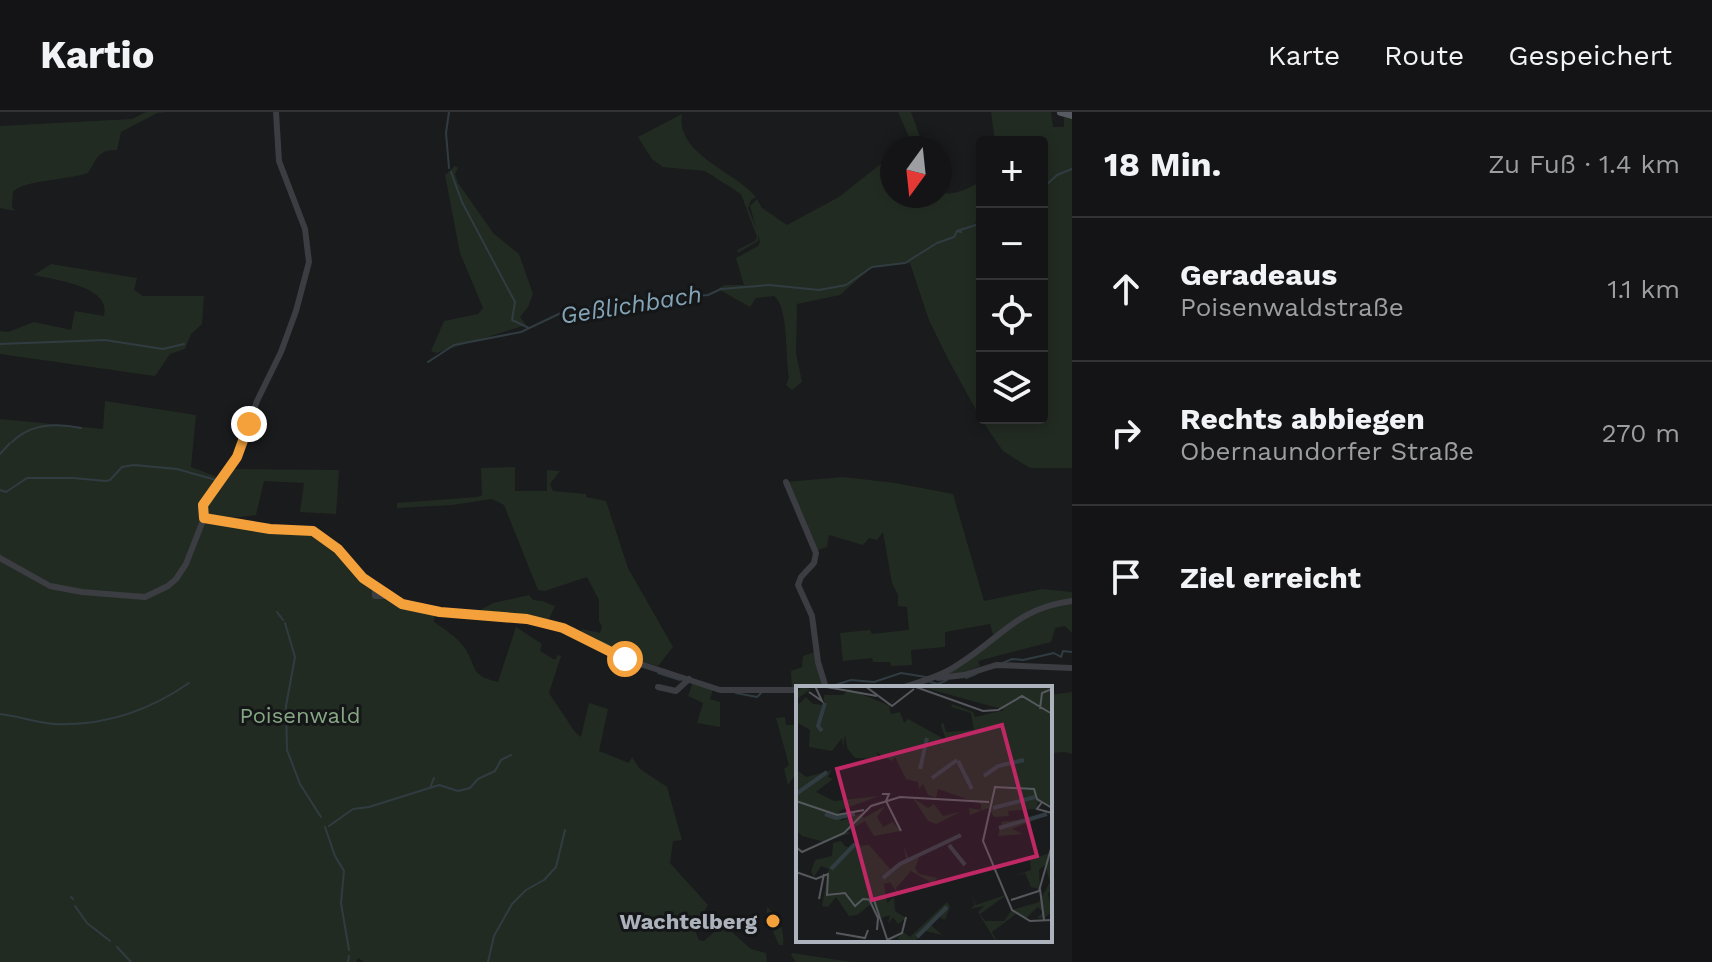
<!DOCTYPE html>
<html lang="de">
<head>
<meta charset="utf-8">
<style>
  :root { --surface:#141416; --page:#1d1d1f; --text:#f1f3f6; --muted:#9d9ea1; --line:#333335 }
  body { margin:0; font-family:"Work Sans",sans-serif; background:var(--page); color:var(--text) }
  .controls { position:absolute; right:24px; top:24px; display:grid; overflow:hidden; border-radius:8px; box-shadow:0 4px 12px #0003 }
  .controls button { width:72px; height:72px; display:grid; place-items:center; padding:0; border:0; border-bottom:2px solid var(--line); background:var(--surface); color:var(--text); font:40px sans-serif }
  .compass { position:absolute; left:880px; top:24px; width:72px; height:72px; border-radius:50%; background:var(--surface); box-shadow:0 4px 12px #0003; rotate:195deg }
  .stop { position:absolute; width:24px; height:24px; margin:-18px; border:6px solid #f4a13b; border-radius:50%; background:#fff }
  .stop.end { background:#f4a13b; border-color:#fff; box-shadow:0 2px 8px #0008 }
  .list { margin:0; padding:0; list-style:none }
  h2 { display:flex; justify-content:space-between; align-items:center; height:104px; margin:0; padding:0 32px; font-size:34px }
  h2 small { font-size:26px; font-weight:400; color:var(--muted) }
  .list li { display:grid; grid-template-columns:52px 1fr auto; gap:24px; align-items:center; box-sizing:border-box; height:144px; padding:0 32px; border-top:2px solid var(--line) }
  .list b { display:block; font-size:30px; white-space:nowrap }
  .list p { margin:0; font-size:26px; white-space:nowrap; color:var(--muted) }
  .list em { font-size:26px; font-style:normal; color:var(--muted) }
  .icon { flex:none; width:44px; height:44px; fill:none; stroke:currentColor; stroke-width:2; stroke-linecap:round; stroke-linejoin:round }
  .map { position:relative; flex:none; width:1072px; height:850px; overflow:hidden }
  header { display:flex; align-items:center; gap:48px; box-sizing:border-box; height:112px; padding:0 40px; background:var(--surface); border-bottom:2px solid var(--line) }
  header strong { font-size:38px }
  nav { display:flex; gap:44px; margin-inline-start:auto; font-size:28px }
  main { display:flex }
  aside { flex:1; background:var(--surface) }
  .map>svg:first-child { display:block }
</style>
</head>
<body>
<header>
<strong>Kartio</strong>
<nav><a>Karte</a><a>Route</a><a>Gespeichert</a></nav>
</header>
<main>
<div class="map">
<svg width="1072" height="850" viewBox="0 0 1072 850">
  <rect width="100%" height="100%" fill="#1a1b1d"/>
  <g fill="#222b22">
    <path d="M146,0H167L157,1L121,20L117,38C98,37 97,47 88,61C69,68 22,68 13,80L12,95L15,99L0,96V14L132,7Z"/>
    <polygon points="898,0 911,0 924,36 903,36 911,30"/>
    <path d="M991,0H1051L1053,15H1064V5L1072,6V356H1030L1003,339L981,307L948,247L929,208L910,151L871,156L840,183L797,192L796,241L802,270L792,278L786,273L789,265C785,245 789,195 774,184L756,186L750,195L718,177L724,173H744L736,146L758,134L760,130L750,94L757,87L762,96L787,113L839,85L892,43V84H940V80C953,85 971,76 982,68V89C976,94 976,100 978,106L975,112L979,122H982V306H1042V30H995Z"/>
    <path d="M682,2C675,42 736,60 756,85L751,88L748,96L758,120V129L738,141L737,138L755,129L757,125L741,82L705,59L663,55L652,47L638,25Z"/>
    <polygon points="455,54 458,56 455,62 458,71 494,122 519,142 533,182 528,195 520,205 526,213 436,241 431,239 444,209 478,202 483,196 460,141 445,63"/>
    <path d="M51,152L137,166L134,178L143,184H204L202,212L191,222L185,237L170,242L155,264L0,242V219L8,220L34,210L71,218L75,199L104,204C112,174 55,168 34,163Z"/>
    <path d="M105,289L196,303L191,355L220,366L201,399L200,408L322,423L372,475V482L435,500L434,510C444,517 457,525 464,535C478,555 468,563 498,570L516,515L542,532L540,539L555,548L558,543L561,544L549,581L575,620L581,625L589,591L608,597L599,639L629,651L632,645L640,657L667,675L682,728L673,729L670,751L708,793L694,816L699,828L704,829L723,812L751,837L766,841L767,850H364L358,846L356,850H0V307L103,317Z"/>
    <polygon points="515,355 515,379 547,379 547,358 560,359 550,372 553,379 586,382 586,385 606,389 628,456 673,535 658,554 622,544 580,521 582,517 600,521 602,515 599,509 599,488 587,465 545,479 538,478 504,393 492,387 452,393 397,396 397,391 478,385 482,383 481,356"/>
    <path d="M230,357L339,358L336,402L300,400L304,371L264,369L256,403C238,405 221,409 204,401V395Z"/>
    <polygon points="843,365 895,371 953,382 984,489 1042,477 1072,480 1072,521 1065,514 1055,516 1051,530 978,549 980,554 962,561 943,564 961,553 996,521 993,523 990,512 945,520 945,535 911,538 912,553 891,554 890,550 873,550 872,546 843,549 840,521 870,518 872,522 909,518 907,495 898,494 898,483 892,471 883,420 877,428 869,426 863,433 829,423 827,435 815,439 786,370"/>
    <polygon points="529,483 533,488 542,489 555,494 547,511 477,500 493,491"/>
    <polygon points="815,540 824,576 792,577 791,559 802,555 803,544"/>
    <polygon points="693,570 713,577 710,587 720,590 720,615 697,611 703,591 688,584"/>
    <polygon points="1072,580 1072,642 1065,640 1050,641 1050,583"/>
    <polygon points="785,605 786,613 796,613 798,616 798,659 788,673 784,657 789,653 776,606"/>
    <path d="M767,795C779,803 785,820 783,833H779L771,815L766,811Z"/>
    <polygon points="792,841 851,850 796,850 791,843"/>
  </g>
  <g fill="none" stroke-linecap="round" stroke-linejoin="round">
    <g stroke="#303c41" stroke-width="2">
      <polyline points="449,56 446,21 449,0"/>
      <polyline points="451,60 462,90 515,190 512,208 529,216"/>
      <polyline points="1042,77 1057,63 1072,57"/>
      <polyline points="957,119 982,111"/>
      <polyline points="0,232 105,228 163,237 184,232"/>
      <polyline points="428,250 454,233 521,220 563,200 646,186 672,191 682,185 708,183 721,177 769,173 819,178 846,173 872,155 905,151 937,131 954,125 957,119 961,120"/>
      <path d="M12,330C31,311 57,311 81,316"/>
      <polyline points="0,342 10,331"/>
      <polyline points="0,378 6,380 27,366 73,366 106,369 110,368 122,355 134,353 177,357 216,368"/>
      <polyline points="277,500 283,508"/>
      <polyline points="285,511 295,545 286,594 287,638 300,672 321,705"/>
      <polyline points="599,529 616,537 621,543"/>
      <polyline points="1003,551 1012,547 1023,548 1054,541 1061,545 1063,539 1072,540"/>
      <polyline points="658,561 680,568"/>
      <polyline points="966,566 976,562"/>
      <polyline points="930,570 938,572 947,568"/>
      <polyline points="829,575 851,568 874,570 901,561 926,565"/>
      <polyline points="736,581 757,585 762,580"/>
      <path d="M0,602C19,604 37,611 55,612C104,614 150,598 189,571"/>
      <polyline points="430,676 434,666"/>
      <polyline points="329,714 353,697 369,695 439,673 458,679 470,676 478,667 495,659 501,648 511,643"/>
      <polyline points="325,715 335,744 344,759 341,791 349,838"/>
      <polyline points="71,785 73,787"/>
      <polyline points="75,794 87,811 110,829"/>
      <polyline points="117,835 131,850"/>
      <polyline points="348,850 349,844"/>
      <polyline points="488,850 494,824 512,792 526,778 544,768 556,755 565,718"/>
    </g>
    <g stroke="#3b3d42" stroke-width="6">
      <polyline points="786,370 816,441 814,451 801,465 798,473 812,504 818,550 826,576"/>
      <polyline points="204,406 270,417 316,420 338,437 363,466 388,484 409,494 440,500 527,507 572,518 625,547 720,578 798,578"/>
      <polyline points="204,406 203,393 237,345 257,289 281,240 296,199 309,150 305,117 279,49 276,0"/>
      <polyline points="0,446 50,474 82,480 145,485 168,474 176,467 186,452 204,406"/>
      <polyline points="375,475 375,484 388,484"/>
      <polyline points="938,566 964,563 996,553 1072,556"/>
      <polyline points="658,575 676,579 689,567"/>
      <path d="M902,576C922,569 942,564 959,552C1002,525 1017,496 1072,489"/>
      <polyline points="798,596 798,617"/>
    </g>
    <polyline stroke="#575a61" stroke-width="8" points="1061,0 1072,3"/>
  </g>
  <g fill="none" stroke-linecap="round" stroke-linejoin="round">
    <polyline stroke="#f4a13b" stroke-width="10" points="249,312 237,345 203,393 204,406 270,417 313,419 338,437 363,466 402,492 440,500 527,507 563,516 625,547"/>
  </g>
  <circle fill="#f4a13b" stroke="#151618" stroke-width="3" cx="773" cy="809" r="8"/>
  <g text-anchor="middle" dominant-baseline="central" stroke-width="6" stroke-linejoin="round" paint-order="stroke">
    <g font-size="22" fill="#86a784" stroke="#151618">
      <text x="300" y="603">Poisenwald</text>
    </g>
    <g font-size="22" font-weight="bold" fill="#adb3bc" stroke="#151618" text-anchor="end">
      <text x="757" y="809">Wachtelberg</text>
    </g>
    <g font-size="24" font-style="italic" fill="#84a5b7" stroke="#151618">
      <text transform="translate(631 193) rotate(-9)">Geßlichbach</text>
    </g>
  </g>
  <g transform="translate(796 574)">
    <rect width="256" height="256" fill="#1a1b1d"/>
    <path d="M0,0L15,3L1,13L3,18L10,11L17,18L28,19V9H47L53,3L92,19L101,10L93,20L95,28L104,26L108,37L112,33L150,54L145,39L147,36L150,46L178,44L175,27L155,21L156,18L177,26L179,31L209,24L122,0H256V122L246,116L241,117V123L212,125L213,130L198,131L192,122L174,129L173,122L185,124V118L142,103L140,112L132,109L127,98L123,103L122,96L110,93L99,71L96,75L80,66L84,73L59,72L51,62L49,48L47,62L46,52L36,65L13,61L14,44L0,36V7L5,2ZM0,83L10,91L36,84L32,91L37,93L20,106L38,115L83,110L43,125L45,135L64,128L68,132L89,120L81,131L87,141L97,136L105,145L78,150L69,135L50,146L55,147L28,156L6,150L0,144ZM117,112L132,122L138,118L147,130L164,126L140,138L132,135ZM249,130L216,143L227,148L202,150L206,136ZM45,155L50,161L73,159L95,184L110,173L108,160L113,173L123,172L119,182L123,188L142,192L136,197L115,185L100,202L102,208L94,196L88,198L91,217L98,211L99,225L110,232L102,238L97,231L92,238L94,229L86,232L75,218L61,229L53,230L40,211L32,221L26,220L33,183L25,180L18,191L15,186L19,174L36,170L37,157ZM256,166V203L252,208L256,226L248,232H241L247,226L242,221L229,233L220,228L196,246L201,256H200L182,226L188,220L174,223L179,219L174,205L180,219L212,208L184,228L189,235H208L216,224L243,216L254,196L249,179L243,184L244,203L235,201L229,187L217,190L235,184L234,174ZM151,216L154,221L149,234L142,230L134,238L146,249L130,245L117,256L101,253L107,246L114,251Z" fill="#222b22"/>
    <path fill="none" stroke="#303c41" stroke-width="4" d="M26,45L22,40L29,17M162,75L176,103M124,83L131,52M188,90L202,80L228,74M136,92L161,74M0,108L31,86M197,122L239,111M29,128L40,132L59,128M203,142L251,128M153,159L169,179M35,183L59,158M87,192L104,178L165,149M121,251L151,221"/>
    <path fill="none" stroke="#55585d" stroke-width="2" d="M25,0L81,10M69,0L96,20L118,3M117,0L187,25L202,24L226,10L256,28M13,6L26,15L19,0M244,23L246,7L256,3M86,108H93L90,115L105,145M0,115L41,129L68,124M246,116L241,123L256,127M256,122L241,113L238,103L199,101L187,155L216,224L234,235L256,234M0,161L6,166L48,147L75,120L104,111L193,116M0,186L20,193L32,188L31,209L49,207L59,220L67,213L78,214L92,256M244,203L248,234M23,213L28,188M73,213L82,232L81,244M215,214L243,205L256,159M40,247L69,252L72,244M91,254L106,247L110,231"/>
    <path fill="#c02865" fill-opacity="0.15" stroke="#c02865" stroke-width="4" d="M206,39L241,170L76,214L41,83Z"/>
    <rect width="256" height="256" fill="none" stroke="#adb3bc" stroke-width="4"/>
  </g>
</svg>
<div class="controls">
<button>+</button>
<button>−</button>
<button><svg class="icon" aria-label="locate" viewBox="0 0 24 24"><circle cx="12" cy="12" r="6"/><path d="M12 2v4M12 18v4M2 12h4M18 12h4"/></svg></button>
<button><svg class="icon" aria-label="layers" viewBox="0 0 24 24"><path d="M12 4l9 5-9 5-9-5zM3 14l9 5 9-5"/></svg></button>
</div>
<svg class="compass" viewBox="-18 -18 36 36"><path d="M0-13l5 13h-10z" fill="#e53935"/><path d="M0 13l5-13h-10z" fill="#9d9ea1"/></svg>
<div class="stop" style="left:625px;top:547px"></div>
<div class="stop end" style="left:249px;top:312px"></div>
</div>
<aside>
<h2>18 Min.<small>Zu Fuß · 1.4 km</small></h2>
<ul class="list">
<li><svg class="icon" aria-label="ahead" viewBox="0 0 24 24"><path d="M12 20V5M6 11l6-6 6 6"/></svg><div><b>Geradeaus</b><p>Poisenwaldstraße</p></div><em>1.1 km</em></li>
<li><svg class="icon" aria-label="right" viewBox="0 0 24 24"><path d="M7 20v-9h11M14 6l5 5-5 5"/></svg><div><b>Rechts abbiegen</b><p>Obernaundorfer Straße</p></div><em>270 m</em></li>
<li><svg class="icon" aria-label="arrive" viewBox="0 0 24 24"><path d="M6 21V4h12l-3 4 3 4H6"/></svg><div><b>Ziel erreicht</b></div></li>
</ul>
</aside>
</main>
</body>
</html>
